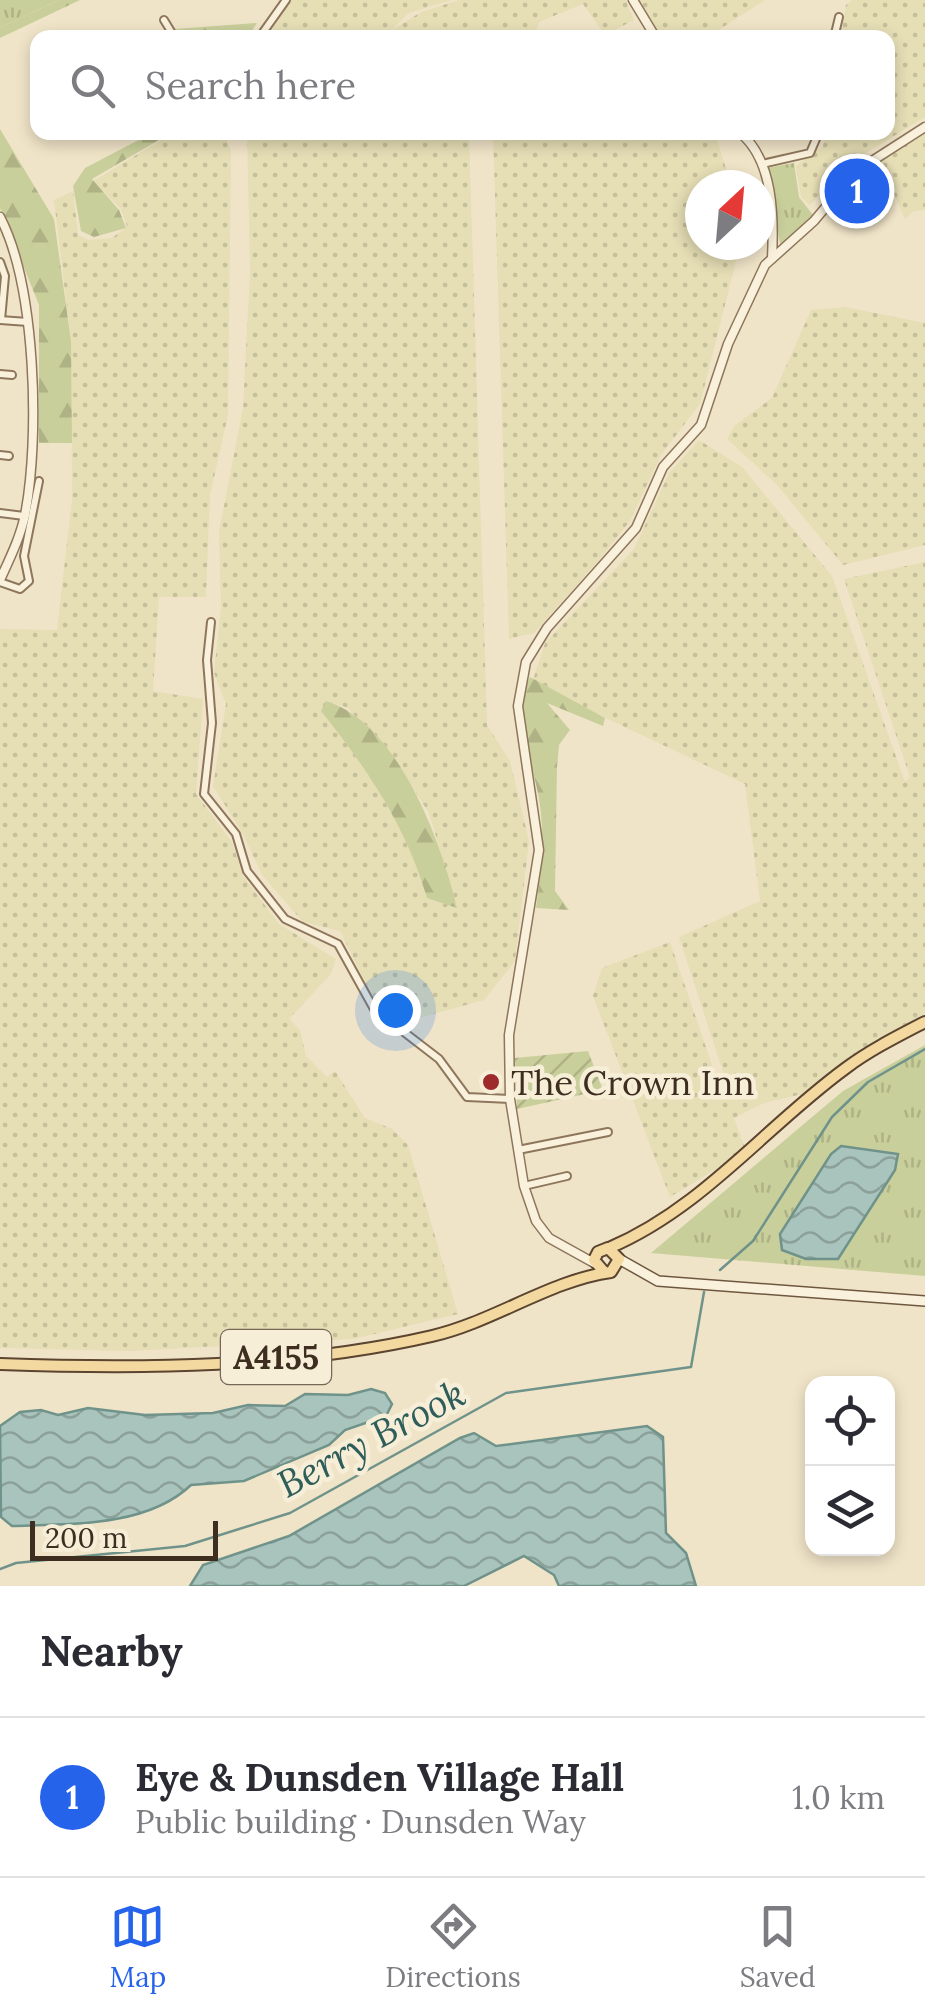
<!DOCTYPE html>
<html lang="en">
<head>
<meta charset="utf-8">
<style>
  :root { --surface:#fff; --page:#f7f7f7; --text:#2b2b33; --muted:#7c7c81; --line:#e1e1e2; --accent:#2563eb }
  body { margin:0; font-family:Lora,serif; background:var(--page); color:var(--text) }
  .controls { position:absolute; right:30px; bottom:30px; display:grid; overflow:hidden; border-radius:20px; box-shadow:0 5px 15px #0003 }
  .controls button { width:90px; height:90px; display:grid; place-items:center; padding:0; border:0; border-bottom:2px solid var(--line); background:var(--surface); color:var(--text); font:50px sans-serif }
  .compass { position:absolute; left:685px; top:170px; width:90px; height:90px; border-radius:50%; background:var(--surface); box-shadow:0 5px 15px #0003; rotate:26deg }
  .scale { position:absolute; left:30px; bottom:25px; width:188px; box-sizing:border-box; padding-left:10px; border:5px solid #3d2e20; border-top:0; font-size:28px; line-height:35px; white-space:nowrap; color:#3d2e20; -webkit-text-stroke:8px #f7eed8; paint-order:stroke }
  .you { position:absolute; left:395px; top:1010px; width:35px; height:35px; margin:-25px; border:8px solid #fff; border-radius:50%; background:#1a73e8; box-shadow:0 0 0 15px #1a73e833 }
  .badge { display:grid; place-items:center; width:65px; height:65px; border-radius:50%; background:var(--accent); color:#fff; font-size:32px; font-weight:700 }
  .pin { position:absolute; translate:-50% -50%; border:5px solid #fff; box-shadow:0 2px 10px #0006 }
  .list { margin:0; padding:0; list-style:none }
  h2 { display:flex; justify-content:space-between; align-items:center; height:130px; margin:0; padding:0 40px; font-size:42px }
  h2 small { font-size:32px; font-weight:400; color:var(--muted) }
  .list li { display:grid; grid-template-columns:65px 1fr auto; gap:30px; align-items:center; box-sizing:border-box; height:160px; padding:0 40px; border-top:2px solid var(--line) }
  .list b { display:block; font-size:38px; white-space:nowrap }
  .list p { margin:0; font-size:32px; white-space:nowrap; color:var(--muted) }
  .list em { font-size:32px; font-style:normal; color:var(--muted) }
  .icon { flex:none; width:55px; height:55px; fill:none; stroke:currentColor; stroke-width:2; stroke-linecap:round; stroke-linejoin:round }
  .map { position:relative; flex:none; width:925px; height:1586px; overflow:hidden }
  .search { position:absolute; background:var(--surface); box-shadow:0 5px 15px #0003; left:30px; right:30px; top:30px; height:110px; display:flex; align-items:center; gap:25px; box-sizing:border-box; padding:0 35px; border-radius:20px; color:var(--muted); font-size:38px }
  .sheet { height:290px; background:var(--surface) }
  nav { display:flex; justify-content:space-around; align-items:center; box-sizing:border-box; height:140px; border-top:2px solid var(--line); background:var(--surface); font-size:28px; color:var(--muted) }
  nav a { display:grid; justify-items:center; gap:5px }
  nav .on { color:var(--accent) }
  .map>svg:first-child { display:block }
</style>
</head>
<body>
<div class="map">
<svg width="925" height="1586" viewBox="0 0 925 1586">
  <defs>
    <pattern id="farmland-dots" width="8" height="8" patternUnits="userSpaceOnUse" patternTransform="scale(2.5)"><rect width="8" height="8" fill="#e6deb5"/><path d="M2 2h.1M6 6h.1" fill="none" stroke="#c6bf9b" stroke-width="1.8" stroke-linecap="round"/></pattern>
    <pattern id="grass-tufts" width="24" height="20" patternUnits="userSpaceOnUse" patternTransform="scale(2.5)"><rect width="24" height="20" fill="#c9cf9b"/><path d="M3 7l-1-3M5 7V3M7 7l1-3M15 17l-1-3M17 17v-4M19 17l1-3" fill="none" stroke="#aeb285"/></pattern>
    <pattern id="forest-firs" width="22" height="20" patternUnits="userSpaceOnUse" patternTransform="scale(2.5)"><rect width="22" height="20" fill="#c9cf9b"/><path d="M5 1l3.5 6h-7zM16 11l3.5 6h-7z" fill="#aeb285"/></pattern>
    <pattern id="garden-furrows" width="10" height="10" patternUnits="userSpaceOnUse" patternTransform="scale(2.5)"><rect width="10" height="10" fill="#c9cf9b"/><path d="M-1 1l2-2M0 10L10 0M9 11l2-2" fill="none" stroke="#aeb285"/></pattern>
    <pattern id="water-waves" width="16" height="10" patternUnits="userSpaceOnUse" patternTransform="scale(2.5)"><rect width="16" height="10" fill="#a9c4bc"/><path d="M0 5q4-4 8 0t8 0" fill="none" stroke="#8ba098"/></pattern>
  </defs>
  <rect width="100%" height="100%" fill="#f0e4c8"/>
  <g fill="url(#farmland-dots)" fill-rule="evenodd">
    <polygon points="290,0 452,0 409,13 389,32 421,12 459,0 626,0 634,20 605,35 583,4 539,22 534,37 275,37 273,28"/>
    <polygon points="636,0 765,0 706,38 663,37"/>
    <polygon points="852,0 925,0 925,117 848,164 810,205 801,197 796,166 823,146 825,133 888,132 888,38 841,37 846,5"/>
    <polygon points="925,132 925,210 914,211 905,219 880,161"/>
    <polygon points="173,133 223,133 231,150 228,415 210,495 206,597 159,597 153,691 203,699 196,794 232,842 243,876 279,924 336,959 331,974 289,1019 300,1030 306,1056 327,1077 335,1071 365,1118 392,1129 408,1145 458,1314 353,1339 129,1351 0,1348 0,629 57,630 72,499 71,341 54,200 73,191 78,235 89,240 112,238 127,227 121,209 93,181"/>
    <path d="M247,133H469L487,725L510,761L529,841L515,961L484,1000L397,1024L377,1006L340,931L303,922L262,875L243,834L213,786L226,704L214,673L221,607L219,532L243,408L250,272ZM326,701L348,708L398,765L429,813L457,907L427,898L412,848Z"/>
    <polygon points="493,133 715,133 731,185 700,185 700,245 740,245 700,404 661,455 630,521 599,560 534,633 509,639"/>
    <polygon points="845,307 925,323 925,545 843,565 778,486 727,439 734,426 772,398 811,310"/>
    <polygon points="699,440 742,467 832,576 905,782 910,777 844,579 925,562 925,1013 842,1065 811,1092 764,1103 734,1118 746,1151 670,1197 593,996 602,968 670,942 724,1100 731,1096 679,937 760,901 745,784 532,683 545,643 634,549 669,473"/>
  </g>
  <g fill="url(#grass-tufts)">
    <polygon points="0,0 59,0 0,28"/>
    <polygon points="794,163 799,197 813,215 781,248 766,168"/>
    <polygon points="925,1045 925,1276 651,1253 843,1091"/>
  </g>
  <g fill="url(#forest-firs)">
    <polygon points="59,0 80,0 0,38 0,28"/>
    <polygon points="257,23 248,37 181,37 175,29"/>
    <polygon points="0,129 54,219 71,341 72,443 39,443 39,305 0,208"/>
    <polygon points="152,133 171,133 92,179 119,210 126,228 94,237 81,231 73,186 85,168"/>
    <path d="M530,677L605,718L603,726L547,703L570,730L559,745L557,767L555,891L569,910L536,908C540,877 544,846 541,814C537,767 510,722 530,677Z"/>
    <path d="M326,701C398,723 441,841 457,908L427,898C406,826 368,770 321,711Z"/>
  </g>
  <polygon fill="url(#garden-furrows)" points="588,1051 603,1090 517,1109 515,1058"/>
  <g fill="url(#water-waves)" stroke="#6f938a" stroke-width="2.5">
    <polygon points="841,1146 898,1154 895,1170 838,1259 806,1259 782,1250 780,1234 831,1154"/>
    <path d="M371,1389L385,1393L392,1404L386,1416L345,1430L329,1445L244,1481L191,1485C147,1527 71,1524 12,1526L1,1517L0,1426L20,1412L41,1410L58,1415L88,1408L145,1415L213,1413L248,1405L285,1406L305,1394L348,1395Z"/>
    <polygon points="647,1426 663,1437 666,1533 686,1553 696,1586 559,1586 554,1575 524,1556 464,1586 190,1586 203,1565 289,1536 460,1438 474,1433 496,1446"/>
  </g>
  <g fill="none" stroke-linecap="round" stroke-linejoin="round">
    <g stroke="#6f938a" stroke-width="2.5">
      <polyline points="720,1270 753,1241 832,1117 868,1082 925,1049"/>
      <polyline points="0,1569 16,1563 185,1546 290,1513 506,1393 691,1367 704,1292"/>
    </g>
    <defs>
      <g id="minor">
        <polyline points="164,20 175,38"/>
        <polyline points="259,38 286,0"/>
        <polyline points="834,38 839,17"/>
        <polyline points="762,164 810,153 819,132"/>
        <polyline points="0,262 5,276 1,320"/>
        <polyline points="0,320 28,322"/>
        <polyline points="0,374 12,375"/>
        <polyline points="0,455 9,456"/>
        <polyline points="0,513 24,516"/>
        <polyline points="0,582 20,589 29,581 24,556 39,481"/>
        <polyline points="211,622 207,660 212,723 204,794 236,834 247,871 285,919 338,944 374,1009 439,1059 467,1097 510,1099"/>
        <polyline points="518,1150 608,1132"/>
        <polyline points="524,1186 567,1176"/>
      </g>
      <g id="tertiary">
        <polyline points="633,0 656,38"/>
        <path d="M739,132C774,159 774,219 772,258"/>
        <path d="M0,217C36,286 40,438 25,515C20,538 10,558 0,580"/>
        <polyline points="594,1263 549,1238 536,1221 524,1186 510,1099 509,1035 539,850 518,706 526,662 547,628 636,528 663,467 701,425 728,344 765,265 814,221 855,172 925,127"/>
      </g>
      <polyline id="secondary" points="619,1259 658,1281 925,1301"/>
      <g id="primary">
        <path d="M609,1248C703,1208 765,1127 846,1068C870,1050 898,1036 925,1022"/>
        <path d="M0,1364C142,1369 294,1368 432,1336C493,1322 551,1280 611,1272L619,1259L608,1248L598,1252L594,1260L605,1273"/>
      </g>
    </defs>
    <use href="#minor" stroke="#8d765c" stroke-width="10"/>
    <use href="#tertiary" stroke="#8d765c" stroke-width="11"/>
    <use href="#secondary" stroke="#6f573f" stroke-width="12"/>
    <use href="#primary" stroke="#5b4430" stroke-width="14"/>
    <use href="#minor" stroke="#faf1dc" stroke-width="6"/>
    <use href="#tertiary" stroke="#faf1dc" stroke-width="8"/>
    <use href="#secondary" stroke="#faf1dc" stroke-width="9"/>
    <use href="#primary" stroke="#f3d9a0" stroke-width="10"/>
  </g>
  <circle fill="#9e2a2b" stroke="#f7eed8" stroke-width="4" cx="491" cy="1082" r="10"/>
  <g text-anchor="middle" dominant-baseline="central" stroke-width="9" stroke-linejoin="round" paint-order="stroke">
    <rect fill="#f7eed8" stroke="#756857" stroke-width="2.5" x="221" y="1330" width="110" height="54" rx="8"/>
    <g font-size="32" font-weight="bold" fill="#3d2e20">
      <text x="276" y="1357">A4155</text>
    </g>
    <g font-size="35" fill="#3d2e20" stroke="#f7eed8" text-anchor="start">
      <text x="511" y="1082">The Crown Inn</text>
    </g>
    <g font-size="38" font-style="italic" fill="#2f5d5a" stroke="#f7eed8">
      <text transform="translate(371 1438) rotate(-28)">Berry Brook</text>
    </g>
  </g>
</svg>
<div class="controls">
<button><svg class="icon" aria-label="locate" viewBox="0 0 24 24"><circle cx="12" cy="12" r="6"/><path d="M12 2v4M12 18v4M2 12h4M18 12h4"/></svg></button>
<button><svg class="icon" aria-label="layers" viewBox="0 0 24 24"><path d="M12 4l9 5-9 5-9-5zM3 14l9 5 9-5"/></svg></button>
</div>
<svg class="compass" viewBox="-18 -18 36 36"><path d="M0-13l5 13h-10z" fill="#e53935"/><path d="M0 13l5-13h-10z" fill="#7c7c81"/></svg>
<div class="scale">200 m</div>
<div class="you"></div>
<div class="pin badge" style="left:857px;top:191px">1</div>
<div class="search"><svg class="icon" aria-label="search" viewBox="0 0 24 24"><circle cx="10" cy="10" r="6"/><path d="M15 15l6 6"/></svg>Search here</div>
</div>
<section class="sheet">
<h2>Nearby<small></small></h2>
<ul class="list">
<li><span class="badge">1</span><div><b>Eye &amp; Dunsden Village Hall</b><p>Public building · Dunsden Way</p></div><em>1.0 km</em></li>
</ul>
</section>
<nav>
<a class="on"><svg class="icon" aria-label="map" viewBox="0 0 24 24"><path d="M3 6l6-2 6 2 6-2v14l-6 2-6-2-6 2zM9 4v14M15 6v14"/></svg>Map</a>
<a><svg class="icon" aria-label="directions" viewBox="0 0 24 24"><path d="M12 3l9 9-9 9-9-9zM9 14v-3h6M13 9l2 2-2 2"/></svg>Directions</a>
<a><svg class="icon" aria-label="saved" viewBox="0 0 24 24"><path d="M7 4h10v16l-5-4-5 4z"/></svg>Saved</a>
</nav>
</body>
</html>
